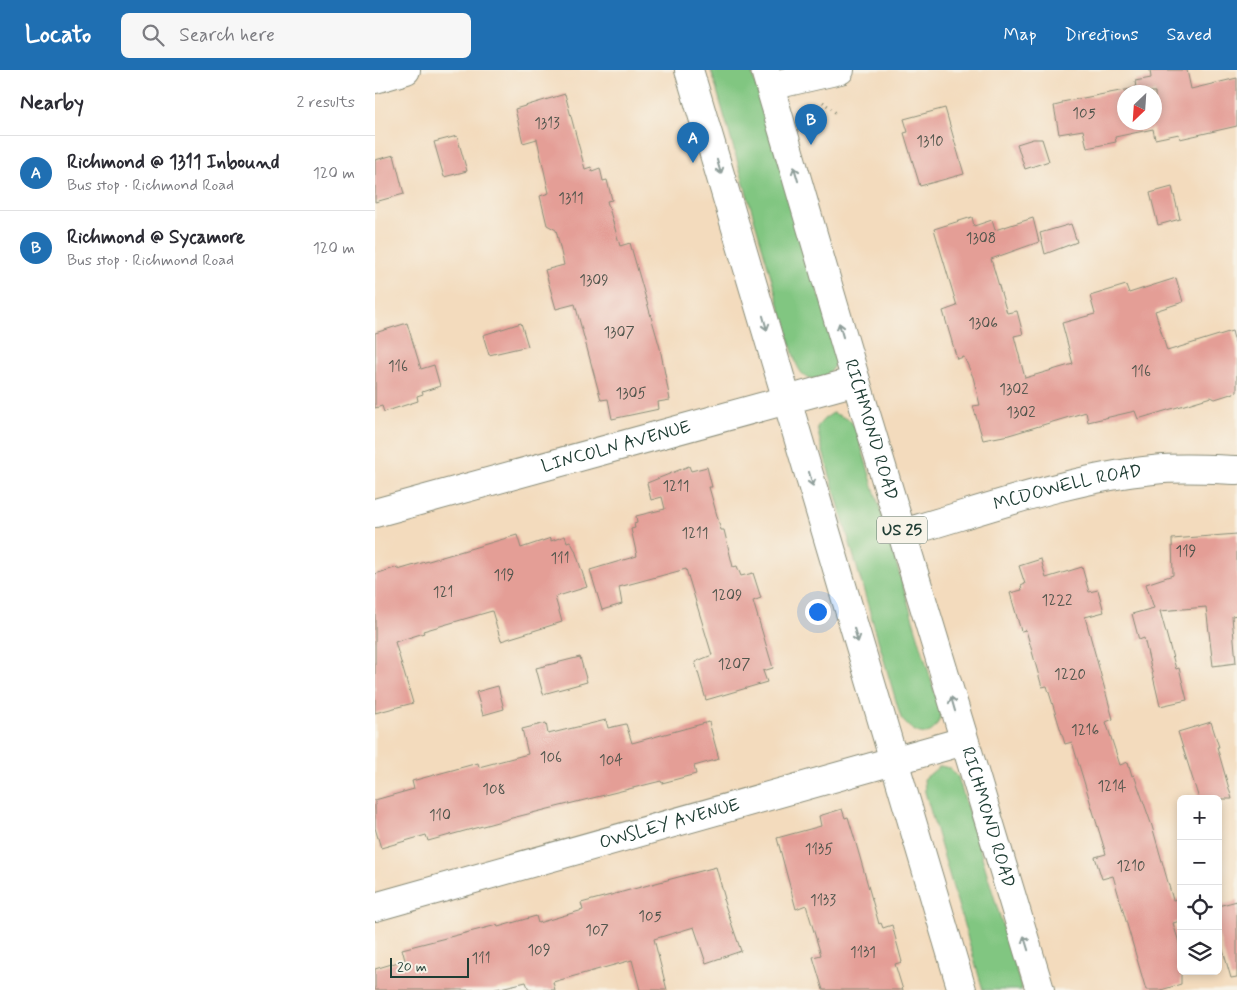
<!DOCTYPE html>
<html lang="en">
<head>
<meta charset="utf-8">
<style>
  :root { --surface:#fff; --page:#f7f7f7; --text:#2b2b33; --muted:#7c7c81; --line:#e1e1e2; --accent:#1f6fb2 }
  body { margin:0; font-family:Mynerve,sans-serif; background:var(--page); color:var(--text) }
  .controls { position:absolute; right:15px; bottom:15px; display:grid; overflow:hidden; border-radius:8px; box-shadow:0 2px 8px #0003 }
  .controls button { width:45px; height:45px; display:grid; place-items:center; padding:0; border:0; border-bottom:1px solid var(--line); background:var(--surface); color:var(--text); font:25px sans-serif }
  .compass { position:absolute; left:742px; top:15px; width:45px; height:45px; border-radius:50%; background:var(--surface); box-shadow:0 2px 8px #0003; rotate:205deg }
  .scale { position:absolute; left:15px; bottom:12px; width:79px; box-sizing:border-box; padding-left:5px; border:2px solid #1f3d34; border-top:0; font-size:14px; line-height:18px; white-space:nowrap; color:#1f3d34; -webkit-text-stroke:4px #f7f3e8; paint-order:stroke }
  .you { position:absolute; left:442px; top:541px; width:18px; height:18px; margin:-12px; border:4px solid #fff; border-radius:50%; background:#1a73e8; box-shadow:0 0 0 8px #1a73e833 }
  .badge { display:grid; place-items:center; width:32px; height:32px; border-radius:50%; background:var(--accent); color:#fff; font-size:16px; font-weight:700 }
  .pin { position:absolute; translate:-50% -41px; filter:drop-shadow(0 1px 2px #0008) }
  .pin::after { content:''; position:absolute; top:26px; width:18px; height:15px; background:inherit; clip-path:polygon(0 0,100% 0,50% 100%) }
  .list { margin:0; padding:0; list-style:none }
  h2 { display:flex; justify-content:space-between; align-items:center; height:65px; margin:0; padding:0 20px; font-size:21px }
  h2 small { font-size:16px; font-weight:400; color:var(--muted) }
  .list li { display:grid; grid-template-columns:32px 1fr auto; gap:15px; align-items:center; box-sizing:border-box; height:75px; padding:0 20px; border-top:1px solid var(--line) }
  .list b { display:block; font-size:19px; white-space:nowrap }
  .list p { margin:0; font-size:16px; white-space:nowrap; color:var(--muted) }
  .list em { font-size:16px; font-style:normal; color:var(--muted) }
  .icon { flex:none; width:28px; height:28px; fill:none; stroke:currentColor; stroke-width:2; stroke-linecap:round; stroke-linejoin:round }
  .map { position:relative; flex:none; width:862px; height:920px; overflow:hidden }
  header { display:flex; align-items:center; gap:30px; box-sizing:border-box; height:70px; padding:0 25px; background:var(--accent); color:#fff }
  header strong { font-size:24px }
  nav { display:flex; gap:28px; margin-inline-start:auto; font-size:18px }
  .search { width:350px; height:45px; background:var(--page); display:flex; align-items:center; gap:12px; box-sizing:border-box; padding:0 18px; border-radius:8px; color:var(--muted); font-size:19px }
  main { display:flex }
  aside { flex:1; background:var(--surface) }
  .map>svg:first-child { display:block }
</style>
</head>
<body>
<header>
<strong>Locato</strong>
<div class="search"><svg class="icon" aria-label="search" viewBox="0 0 24 24"><circle cx="10" cy="10" r="6"/><path d="M15 15l6 6"/></svg>Search here</div>
<nav><a>Map</a><a>Directions</a><a>Saved</a></nav>
</header>
<main>
<aside>
<h2>Nearby<small>2 results</small></h2>
<ul class="list">
<li><span class="badge">A</span><div><b>Richmond @ 1311 Inbound</b><p>Bus stop · Richmond Road</p></div><em>120 m</em></li>
<li><span class="badge">B</span><div><b>Richmond @ Sycamore</b><p>Bus stop · Richmond Road</p></div><em>120 m</em></li>
</ul>
</aside>
<div class="map">
<svg width="862" height="920" viewBox="0 0 862 920">
  <rect width="100%" height="100%" fill="#f7f3e8"/>
  <filter id="ink" filterUnits="userSpaceOnUse"><feTurbulence type="fractalNoise" baseFrequency=".02" numOctaves="2"/><feDisplacementMap in="SourceGraphic" scale="10" xChannelSelector="R" yChannelSelector="G"/><feConvolveMatrix kernelMatrix="1 2 1 2 8 2 1 2 1" color-interpolation-filters="sRGB"/></filter>
  <filter id="wash" filterUnits="userSpaceOnUse"><feTurbulence type="fractalNoise" baseFrequency=".0096" numOctaves="4" result="noise"/><feDisplacementMap in="SourceGraphic" scale="20" xChannelSelector="R" yChannelSelector="G"/><feGaussianBlur stdDeviation="1.12" result="paint"/><feColorMatrix in="noise" values="0 0 0 0 0 0 0 0 0 0 0 0 0 0 0 0 0 1.4 0 .05"/><feComposite in="paint" operator="in"/></filter>
  <g filter="url(#wash)">
    <rect width="100%" height="100%" fill="#f3dbbd"/>
    <g fill="#81c681" stroke="#50825a">
      <path d="M336,0H376L463,286C460,299 446,316 430,306C426,304 423,297 421,293Z"/>
      <path d="M458,343L475,350L481,359L566,643C560,671 541,668 526,648L445,371L442,357L449,349Z"/>
      <polygon points="565,696 575,698 583,707 647,920 608,920 550,722 549,709"/>
    </g>
    <g id="blocks">
      <g fill="#e49e96" fill-rule="evenodd">
        <path d="M775,0H812L816,19L862,8V56L805,69L804,64L780,69L778,59L740,67L741,72L712,78L708,60L684,64L679,36L687,34V32L761,18L760,11L776,8ZM750,22H780V52H750Z"/>
        <polygon points="190,24 210,99 216,97 217,101 225,98 228,111 232,110 237,130 232,131 245,176 255,173 285,278 295,330 283,332 284,339 237,349 233,329 226,330 200,234 181,239 170,200 189,195 181,160 172,155 165,126 174,123 162,69 148,73 140,39"/>
        <polygon points="570,38 589,104 545,116 529,63 533,62 529,49"/>
        <polygon points="82,66 92,101 69,107 59,72"/>
        <polygon points="658,69 667,69 674,91 650,99 642,74"/>
        <polygon points="19,85 29,124 0,132 0,90"/>
        <polygon points="797,117 805,149 783,155 775,123"/>
        <polygon points="597,147 599,156 617,150 620,160 658,148 664,172 616,189 632,243 642,241 648,264 639,266 650,308 698,294 687,253 720,244 715,226 751,215 754,223 801,208 808,232 780,241 792,281 857,261 862,280 862,322 840,329 836,327 763,349 760,341 713,352 711,342 634,365 608,370 598,336 605,335 598,307 589,287 582,289 568,241 582,236 559,159"/>
        <polygon points="696,154 702,172 670,184 665,163"/>
        <polygon points="32,253 46,299 59,295 65,316 47,322 48,324 42,326 43,331 9,342 7,336 0,338 0,263"/>
        <polygon points="146,253 153,276 114,285 108,265"/>
        <polygon points="314,396 316,401 332,397 337,417 334,417 346,460 349,460 358,497 362,496 366,506 378,503 386,528 378,531 398,598 388,601 392,612 331,630 320,592 337,585 311,499 244,517 247,534 227,540 215,500 262,486 256,459 260,458 259,454 262,453 261,446 290,439 287,427 276,430 272,413"/>
        <polygon points="862,464 862,545 857,546 861,593 838,596 831,537 785,541 801,599 804,598 812,630 785,636 769,568 764,570 757,544 779,538 771,514 798,505 797,469"/>
        <polygon points="142,465 146,478 176,468 176,471 190,466 192,472 195,471 200,480 212,517 180,527 187,552 126,571 117,541 48,561 49,563 20,572 38,633 0,643 0,504 23,497 23,500"/>
        <polygon points="666,489 671,508 707,497 714,522 723,520 729,542 710,547 738,649 731,652 745,695 753,692 757,706 759,705 777,756 798,830 806,828 806,851 798,853 806,879 806,914 786,920 771,920 738,806 727,809 720,787 731,784 697,672 690,674 672,616 667,617 651,560 646,561 635,523 647,520 646,516 650,514 644,496"/>
        <polygon points="205,587 212,612 168,624 161,598"/>
        <polygon points="123,616 129,639 108,645 101,622"/>
        <polygon points="231,650 233,658 251,654 257,673 334,652 344,689 319,696 321,704 287,713 286,711 137,748 53,771 51,765 6,778 0,758 0,730 39,719 37,711 103,693 104,697 153,684 147,659 171,653 173,664"/>
        <polygon points="836,652 844,677 842,677 857,729 824,729 803,662"/>
        <polygon points="467,739 470,748 473,747 480,770 504,854 506,853 508,858 517,855 527,892 520,894 528,920 448,920 438,887 446,885 431,835 421,839 402,768 446,756 444,746"/>
        <polygon points="341,797 350,829 348,829 366,881 331,893 319,857 279,869 292,920 265,920 257,890 178,912 180,920 154,920 151,912 117,920 0,920 0,899 30,890 27,879 122,855 123,857 161,846 163,853 208,840 206,833"/>
        <polygon points="862,831 862,907 856,908 843,863 843,836"/>
      </g>
    </g>
  </g>
  <g filter="url(#ink)">
    <use href="#blocks" fill-opacity="0" stroke="#898c78" stroke-width="1"/>
    <g fill="none" stroke-linecap="round" stroke-linejoin="round">
      <defs>
        <g id="minor">
          <polyline points="0,9 31,0"/>
          <polyline points="395,16 465,0"/>
          <path id="s1" d="M0,443L481,311"/>
          <path id="s2" d="M528,463C608,440 696,408 778,400C806,397 835,399 862,400"/>
          <path id="s3" d="M0,837L589,671"/>
        </g>
        <g id="major">
          <polyline points="314,0 587,920"/>
          <path id="s4" d="M390,0L481,311L665,920"/>
        </g>
      </defs>
      <use href="#minor" stroke="#898c78" stroke-width="30"/>
      <use href="#major" stroke="#898c78" stroke-width="30"/>
      <polyline stroke="#898c78" stroke-width="3" stroke-dasharray="1 4" stroke-linecap="butt" points="448,32 461,43"/>
      <use href="#minor" stroke="#fff" stroke-width="28"/>
      <use href="#major" stroke="#fff" stroke-width="28"/>
    </g>
    <defs><path id="oneway-shaft" d="M-6 0H5M1.5-3L5.5 0L1.5 3" fill="none" stroke-width="1.6" stroke-linecap="round" stroke-linejoin="round" transform="scale(1.25)"/></defs>
    <g stroke="#8f9e9a">
      <use href="#oneway-shaft" transform="translate(344 97) rotate(74)"/>
      <use href="#oneway-shaft" transform="translate(421 104) rotate(-106)"/>
      <use href="#oneway-shaft" transform="translate(390 253) rotate(74)"/>
      <use href="#oneway-shaft" transform="translate(466 260) rotate(-106)"/>
      <use href="#oneway-shaft" transform="translate(436 409) rotate(74)"/>
      <use href="#oneway-shaft" transform="translate(481 565) rotate(74)"/>
      <use href="#oneway-shaft" transform="translate(578 634) rotate(-106)"/>
      <use href="#oneway-shaft" transform="translate(651 873) rotate(-107)"/>
    </g>
  </g>
  <g text-anchor="middle" dominant-baseline="central" stroke-width="4.5" stroke-linejoin="round" paint-order="stroke">
    <g font-size="15" fill="#50554c">
      <text x="709" y="44">105</text>
      <text x="172" y="54">1313</text>
      <text x="555" y="72">1310</text>
      <text x="196" y="129">1311</text>
      <text x="606" y="169">1308</text>
      <text x="219" y="211">1309</text>
      <text x="608" y="254">1306</text>
      <text x="244" y="263">1307</text>
      <text x="23" y="297">116</text>
      <text x="766" y="302">116</text>
      <text x="639" y="320">1302</text>
      <text x="256" y="324">1305</text>
      <text x="646" y="343">1302</text>
      <text x="301" y="417">1211</text>
      <text x="320" y="464">1211</text>
      <text x="811" y="482">119</text>
      <text x="185" y="489">111</text>
      <text x="129" y="506">119</text>
      <text x="68" y="523">121</text>
      <text x="352" y="526">1209</text>
      <text x="682" y="531">1222</text>
      <text x="359" y="595">1207</text>
      <text x="695" y="605">1220</text>
      <text x="710" y="661">1216</text>
      <text x="176" y="688">106</text>
      <text x="236" y="691">104</text>
      <text x="737" y="717">1214</text>
      <text x="119" y="720">108</text>
      <text x="65" y="746">110</text>
      <text x="444" y="780">1135</text>
      <text x="756" y="797">1210</text>
      <text x="448" y="831">1133</text>
      <text x="275" y="847">105</text>
      <text x="222" y="861">107</text>
      <text x="164" y="881">109</text>
      <text x="488" y="883">1131</text>
      <text x="106" y="889">111</text>
    </g>
    <rect fill="#f7f3e8" stroke="#60746a" stroke-width="1" x="502" y="446.5" width="50" height="27" rx="4"/>
    <g font-size="16" font-weight="bold" fill="#1f3d34">
      <text x="527" y="460">US 25</text>
    </g>
    <g font-size="18" fill="#1f3d34" stroke="#f7f3e8">
      <text stroke="none"><textPath href="#s4" startOffset="375">RICHMOND ROAD</textPath></text>
      <text stroke="none"><textPath href="#s1" startOffset="250">LINCOLN AVENUE</textPath></text>
      <text stroke="none"><textPath href="#s2" startOffset="171">MCDOWELL ROAD</textPath></text>
      <text stroke="none"><textPath href="#s4" startOffset="780">RICHMOND ROAD</textPath></text>
      <text stroke="none"><textPath href="#s3" startOffset="306">OWSLEY AVENUE</textPath></text>
    </g>
  </g>
</svg>
<div class="controls">
<button>+</button>
<button>−</button>
<button><svg class="icon" aria-label="locate" viewBox="0 0 24 24"><circle cx="12" cy="12" r="6"/><path d="M12 2v4M12 18v4M2 12h4M18 12h4"/></svg></button>
<button><svg class="icon" aria-label="layers" viewBox="0 0 24 24"><path d="M12 4l9 5-9 5-9-5zM3 14l9 5 9-5"/></svg></button>
</div>
<svg class="compass" viewBox="-18 -18 36 36"><path d="M0-13l5 13h-10z" fill="#e53935"/><path d="M0 13l5-13h-10z" fill="#7c7c81"/></svg>
<div class="scale">20 m</div>
<div class="you"></div>
<div class="pin badge" style="left:318px;top:93px">A</div>
<div class="pin badge" style="left:436px;top:75px">B</div>
</div>
</main>
</body>
</html>
